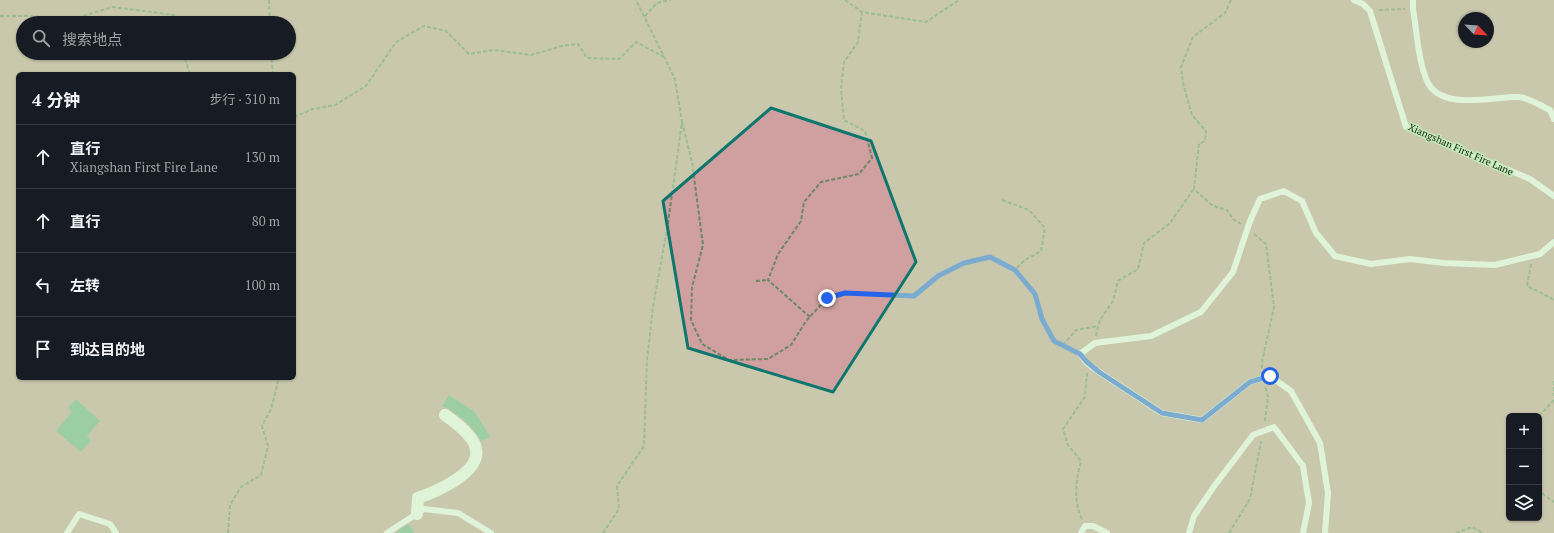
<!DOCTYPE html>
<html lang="zh">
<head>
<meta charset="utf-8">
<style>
  :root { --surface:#171b24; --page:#20242c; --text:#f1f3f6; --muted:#9ea1a6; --line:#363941 }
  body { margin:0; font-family:"PT Serif","Noto Sans SC",serif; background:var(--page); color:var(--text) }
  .controls { position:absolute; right:12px; bottom:12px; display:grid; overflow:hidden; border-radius:6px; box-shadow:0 1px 3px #0004 }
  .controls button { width:36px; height:36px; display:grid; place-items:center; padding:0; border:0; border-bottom:1px solid var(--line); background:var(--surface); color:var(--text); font:20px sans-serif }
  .compass { position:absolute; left:1458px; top:12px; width:36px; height:36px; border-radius:50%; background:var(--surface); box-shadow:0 1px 3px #0004; rotate:115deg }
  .stop { position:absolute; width:12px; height:12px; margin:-9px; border:3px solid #2563eb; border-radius:50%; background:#fff }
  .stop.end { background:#2563eb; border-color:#fff; box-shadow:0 1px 4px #0008 }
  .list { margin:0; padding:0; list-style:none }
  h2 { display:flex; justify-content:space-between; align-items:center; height:52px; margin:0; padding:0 16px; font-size:17px }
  h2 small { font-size:13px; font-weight:400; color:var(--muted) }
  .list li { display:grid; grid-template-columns:26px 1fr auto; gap:12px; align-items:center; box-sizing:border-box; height:64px; padding:0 16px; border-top:1px solid var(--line) }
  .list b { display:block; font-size:15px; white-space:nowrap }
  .list p { margin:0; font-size:13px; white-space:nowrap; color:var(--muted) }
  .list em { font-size:13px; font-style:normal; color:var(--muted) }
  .icon { flex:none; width:22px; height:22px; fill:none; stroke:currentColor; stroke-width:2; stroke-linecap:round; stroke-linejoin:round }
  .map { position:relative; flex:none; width:1554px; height:533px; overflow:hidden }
  .search { position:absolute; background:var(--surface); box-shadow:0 1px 3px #0004; left:16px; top:16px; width:280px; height:44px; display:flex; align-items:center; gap:10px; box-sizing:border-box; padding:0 14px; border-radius:22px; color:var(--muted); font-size:15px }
  .panel { position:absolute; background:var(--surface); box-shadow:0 1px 3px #0004; left:16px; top:72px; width:280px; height:308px; border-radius:6px }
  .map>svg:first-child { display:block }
  .green { fill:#d0a0a0; fill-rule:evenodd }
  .building { fill:#6caf89 }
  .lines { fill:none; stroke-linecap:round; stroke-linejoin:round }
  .path { stroke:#6d8866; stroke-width:2; stroke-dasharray:4 2; stroke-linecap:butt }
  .service { stroke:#fff; stroke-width:6 }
  .minor { stroke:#fff; stroke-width:12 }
  .route { stroke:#2563eb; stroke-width:5 }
  .marked { fill:none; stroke:#0f766e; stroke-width:3; stroke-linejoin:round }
  .labels { text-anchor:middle; stroke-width:3; stroke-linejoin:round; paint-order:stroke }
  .street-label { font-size:10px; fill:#1b2a17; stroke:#c3e9b8 }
</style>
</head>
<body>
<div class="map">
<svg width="1554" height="533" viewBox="0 0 1554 533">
  <rect width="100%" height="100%" fill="#c3e9b8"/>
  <path class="green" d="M0 0H1554V533H0ZM1464 18H1488V42H1464ZM23 23H289V53H23ZM18 74H294V378H18ZM1509 416H1539V518H1509Z"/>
  <g class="building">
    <polygon points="449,395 475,412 490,437 481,441 474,430 464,420 449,409 442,406"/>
    <polygon points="76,399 100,421 87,436 91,440 81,452 56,431 72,412 68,408"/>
    <polygon points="408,524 415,533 395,533"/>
  </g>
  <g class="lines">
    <g class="path">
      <polyline points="269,0 270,23"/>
      <polyline points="845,0 862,12 926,22 959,0"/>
      <polyline points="1231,0 1225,13 1193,37 1181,67 1183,83 1192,115 1206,131 1205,141 1199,144 1194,189 1213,206 1227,210 1233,219 1241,224"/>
      <polyline points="1379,10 1405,9"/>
      <polyline points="0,16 30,16 69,20 113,7 174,15 176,23"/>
      <polyline points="645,16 657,3 670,0"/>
      <polyline points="183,53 190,74"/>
      <polyline points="271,53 273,74"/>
      <polyline points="294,117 313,109 335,105 366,86 396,42 424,26 446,31 469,54 494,50 531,55 562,46 578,44 587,58 619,59 636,42 664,57"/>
      <polyline points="682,122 692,162 703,245 692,287 691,320 702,344 729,360 768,359 791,345 806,321 827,298 845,293 914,296 938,276 965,263 990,257 1015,270 1035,294 1042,319 1054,341 1072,350"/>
      <polyline points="1002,200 1029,210 1045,228 1041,251 1025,260 1015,270"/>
      <polyline points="1254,234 1266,244 1274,307 1262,362 1262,370"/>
      <polyline points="1531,264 1527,286 1551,298 1554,301"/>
      <polyline points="756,281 768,280"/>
      <polyline points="810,317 768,280 778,254 801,221 804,202 821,182 859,174 872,158 865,131 844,120 841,89 844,62 858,42 862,12"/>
      <polyline points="1096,336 1100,320 1113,301 1118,281 1138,269 1144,243 1170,223 1193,190"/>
      <polyline points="1063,345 1076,330 1098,326"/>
      <polyline points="1554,381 1554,396"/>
      <polyline points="1539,416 1554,400"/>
      <polyline points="1265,421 1268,396 1265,386"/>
      <polyline points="1539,488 1544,495 1554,502"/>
      <path d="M1082 519C1073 500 1076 481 1081 461L1068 445 1063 429 1085 397 1087 373"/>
      <polyline points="228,533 230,505 241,487 261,475 268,446 262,426 271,409 279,378"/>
      <polyline points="603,533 619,509 617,486 644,446 647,360 653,307 668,223 682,122 675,79 636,0"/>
      <polyline points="1229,533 1250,499 1261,441"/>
      <polyline points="1456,533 1472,527 1483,533"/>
    </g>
    <g class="service">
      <polyline points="1354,0 1363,4 1370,11 1406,127 1530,179 1554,196"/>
      <path d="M1413 0V9C1417 32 1418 60 1427 81 1441 112 1494 96 1519 97 1529 98 1541 106 1550 110L1554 119"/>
      <polyline points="67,533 79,514 110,524 116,533"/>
      <polyline points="387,533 424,509 458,513 491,533"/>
      <polyline points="1081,533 1085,526 1093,526 1107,533"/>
      <polyline points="1189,533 1194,516 1215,485 1253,435 1274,427 1303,466 1309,503 1303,533"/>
      <polyline points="1325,533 1328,493 1320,443 1291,391 1270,376 1250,382 1202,420 1162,413 1099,372 1087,363 1080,354 1095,343 1151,336 1201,312 1233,272 1250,221 1260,199 1284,191 1302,201 1316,233 1335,256 1371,264 1410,259 1444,263 1495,265 1540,254 1554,242"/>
    </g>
    <path class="minor" d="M417 514 418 498C435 492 481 473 476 449 474 436 455 422 445 415"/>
  </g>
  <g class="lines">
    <polyline class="route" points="827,298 845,293 914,296 938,276 964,263 990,257 1015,270 1035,294 1042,319 1054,341 1080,354 1087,362 1099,372 1162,413 1202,420 1250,382 1270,376"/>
  </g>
  <path d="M0 0H1554V533H0ZM771 108 871 141 916 262 833 392 688 348 663 201Z" fill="#c3e9b8" fill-opacity=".55" fill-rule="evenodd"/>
  <path class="marked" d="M771 108 871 141 916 262 833 392 688 348 663 201Z"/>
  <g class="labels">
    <g class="street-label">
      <text transform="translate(1461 149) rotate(24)" y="4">Xiangshan First Fire Lane</text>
    </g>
  </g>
</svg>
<div class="controls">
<button>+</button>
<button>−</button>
<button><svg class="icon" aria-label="layers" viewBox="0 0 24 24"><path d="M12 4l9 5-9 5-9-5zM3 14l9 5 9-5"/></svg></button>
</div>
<svg class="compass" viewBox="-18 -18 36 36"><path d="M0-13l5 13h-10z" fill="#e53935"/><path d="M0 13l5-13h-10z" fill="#9ea1a6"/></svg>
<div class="stop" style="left:1270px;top:376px"></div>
<div class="stop end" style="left:827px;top:298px"></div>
<div class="search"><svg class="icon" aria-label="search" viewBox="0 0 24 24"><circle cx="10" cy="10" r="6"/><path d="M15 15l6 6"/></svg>搜索地点</div>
<section class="panel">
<h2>4 分钟<small>步行 · 310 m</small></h2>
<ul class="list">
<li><svg class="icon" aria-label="ahead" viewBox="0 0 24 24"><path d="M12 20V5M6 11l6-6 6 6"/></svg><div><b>直行</b><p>Xiangshan First Fire Lane</p></div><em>130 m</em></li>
<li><svg class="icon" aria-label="ahead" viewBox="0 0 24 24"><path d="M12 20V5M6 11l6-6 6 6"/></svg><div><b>直行</b></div><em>80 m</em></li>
<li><svg class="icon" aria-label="left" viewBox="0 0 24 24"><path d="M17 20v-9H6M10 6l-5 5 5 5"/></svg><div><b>左转</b></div><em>100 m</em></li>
<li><svg class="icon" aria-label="arrive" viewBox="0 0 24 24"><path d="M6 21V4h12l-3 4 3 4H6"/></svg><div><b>到达目的地</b></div></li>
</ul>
</section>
</div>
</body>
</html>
